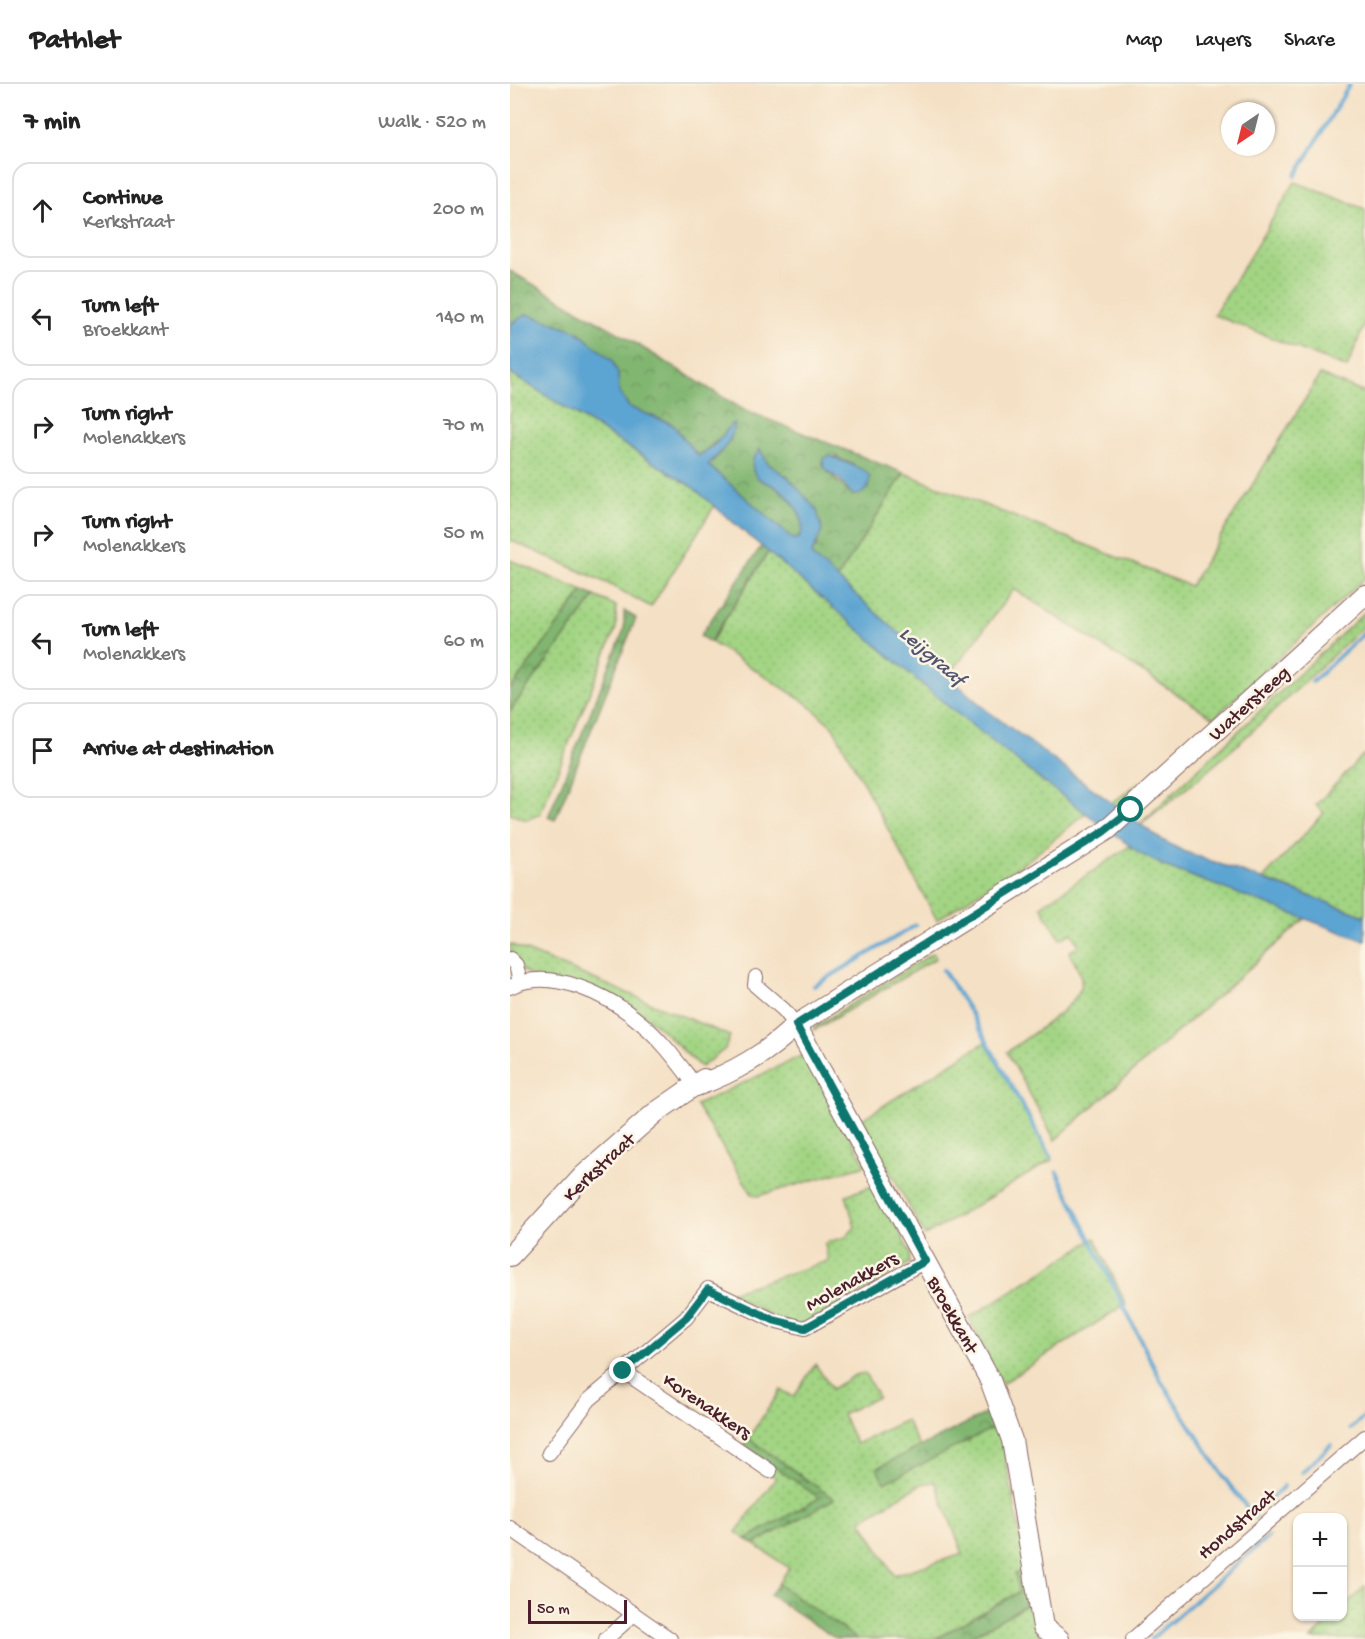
<!DOCTYPE html>
<html lang="en">
<head>
<meta charset="utf-8">
<style>
  :root { --surface:#fff; --page:#f2f2f2; --text:#222; --muted:#767676; --line:#e0e0e0 }
  body { margin:0; font-family:"Gochi Hand",sans-serif; background:var(--page); color:var(--text) }
  .controls { position:absolute; right:18px; bottom:18px; display:grid; overflow:hidden; border-radius:12px; box-shadow:0 2px 4px #0004 }
  .controls button { width:54px; height:54px; display:grid; place-items:center; padding:0; border:0; border-bottom:2px solid var(--line); background:var(--surface); color:var(--text); font:30px sans-serif }
  .compass { position:absolute; left:711px; top:18px; width:54px; height:54px; border-radius:50%; background:var(--surface); box-shadow:0 2px 4px #0004; rotate:215deg }
  .scale { position:absolute; left:18px; bottom:15px; width:99px; box-sizing:border-box; padding-left:6px; border:3px solid #4a1f2b; border-top:0; font-size:16px; line-height:21px; white-space:nowrap; color:#4a1f2b; -webkit-text-stroke:4px #fcf5e5; paint-order:stroke }
  .stop { position:absolute; width:18px; height:18px; margin:-14px; border:4px solid #0f766e; border-radius:50%; background:#fff }
  .stop.end { background:#0f766e; border-color:#fff; box-shadow:0 2px 6px #0008 }
  .list { margin:0; padding:0; list-style:none }
  h2 { display:flex; justify-content:space-between; align-items:center; height:78px; margin:0; padding:0 24px; font-size:26px }
  h2 small { font-size:20px; font-weight:400; color:var(--muted) }
  .list li { display:grid; grid-template-columns:39px 1fr auto; gap:18px; align-items:center; box-sizing:border-box; height:96px; margin:0 12px 12px; padding:0 12px; border:2px solid var(--line); border-radius:18px }
  .list b { display:block; font-size:22px; white-space:nowrap }
  .list p { margin:0; font-size:20px; white-space:nowrap; color:var(--muted) }
  .list em { font-size:20px; font-style:normal; color:var(--muted) }
  .icon { flex:none; width:33px; height:33px; fill:none; stroke:currentColor; stroke-width:2; stroke-linecap:round; stroke-linejoin:round }
  .map { position:relative; flex:none; width:855px; height:1555px; overflow:hidden }
  header { display:flex; align-items:center; gap:36px; box-sizing:border-box; height:84px; padding:0 30px; background:var(--surface); border-bottom:2px solid var(--line) }
  header strong { font-size:28px }
  nav { display:flex; gap:33px; margin-inline-start:auto; font-size:21px }
  main { display:flex }
  aside { flex:1; background:var(--surface) }
  .map>svg:first-child { display:block }
  .grass { fill:url(#grass-dots); stroke:#767a57; stroke-width:1.5; fill-rule:evenodd }
  .forest { fill:url(#forest-crowns); stroke:#666a4e; stroke-width:1.5; fill-rule:evenodd }
  .water { fill:#5ca4d2; stroke:#53627e; stroke-width:1.5 }
  .lines { fill:none; stroke-linecap:round; stroke-linejoin:round }
  .stream { stroke:#5ca4d2; stroke-width:4 }
  .street-casing { stroke:#866361; stroke-width:16 }
  .secondary-casing { stroke:#866361; stroke-width:22 }
  .street { stroke:#fff; stroke-width:14 }
  .secondary { stroke:#fff; stroke-width:20 }
  .route { stroke:#0f766e; stroke-width:8 }
  .labels { text-anchor:middle; stroke-width:5; stroke-linejoin:round; paint-order:stroke }
  .street-label { font-size:20px; fill:#4a1f2b; stroke:#fcf5e5 }
  .water-label { font-size:21px; font-style:italic; fill:#51546e; stroke:#fcf5e5 }
</style>
</head>
<body>
<header>
<strong>Pathlet</strong>
<nav><a>Map</a><a>Layers</a><a>Share</a></nav>
</header>
<main>
<aside>
<h2>7 min<small>Walk · 520 m</small></h2>
<ul class="list">
<li><svg class="icon" aria-label="ahead" viewBox="0 0 24 24"><path d="M12 20V5M6 11l6-6 6 6"/></svg><div><b>Continue</b><p>Kerkstraat</p></div><em>200 m</em></li>
<li><svg class="icon" aria-label="left" viewBox="0 0 24 24"><path d="M17 20v-9H6M10 6l-5 5 5 5"/></svg><div><b>Turn left</b><p>Broekkant</p></div><em>140 m</em></li>
<li><svg class="icon" aria-label="right" viewBox="0 0 24 24"><path d="M7 20v-9h11M14 6l5 5-5 5"/></svg><div><b>Turn right</b><p>Molenakkers</p></div><em>70 m</em></li>
<li><svg class="icon" aria-label="right" viewBox="0 0 24 24"><path d="M7 20v-9h11M14 6l5 5-5 5"/></svg><div><b>Turn right</b><p>Molenakkers</p></div><em>50 m</em></li>
<li><svg class="icon" aria-label="left" viewBox="0 0 24 24"><path d="M17 20v-9H6M10 6l-5 5 5 5"/></svg><div><b>Turn left</b><p>Molenakkers</p></div><em>60 m</em></li>
<li><svg class="icon" aria-label="arrive" viewBox="0 0 24 24"><path d="M6 21V4h12l-3 4 3 4H6"/></svg><div><b>Arrive at destination</b></div></li>
</ul>
</aside>
<div class="map">
<svg width="855" height="1555" viewBox="0 0 855 1555">
  <defs>
    <pattern id="grass-dots" width="8" height="8" patternUnits="userSpaceOnUse" patternTransform="scale(1.5)"><rect width="8" height="8" fill="#a2d483"/><path d="M2 2h.1M6 6h.1" fill="none" stroke="#8db671" stroke-width="1.8" stroke-linecap="round"/></pattern>
    <pattern id="forest-crowns" width="20" height="18" patternUnits="userSpaceOnUse" patternTransform="scale(1.5)"><rect width="20" height="18" fill="#81b671"/><path d="M2 6a3 3 0 1 1 6 0M12 15a3 3 0 1 1 6 0" fill="none" stroke="#6c935d"/></pattern>
  </defs>
  <rect width="100%" height="100%" fill="#fcf5e5"/>
  <filter id="ink" filterUnits="userSpaceOnUse"><feTurbulence type="fractalNoise" baseFrequency=".0167" numOctaves="2"/><feDisplacementMap in="SourceGraphic" scale="12" xChannelSelector="R" yChannelSelector="G"/><feConvolveMatrix kernelMatrix="1 2 1 2 8 2 1 2 1" color-interpolation-filters="sRGB"/></filter>
  <filter id="wash" filterUnits="userSpaceOnUse"><feTurbulence type="fractalNoise" baseFrequency=".008" numOctaves="4" result="noise"/><feDisplacementMap in="SourceGraphic" scale="24" xChannelSelector="R" yChannelSelector="G"/><feGaussianBlur stdDeviation="1.35" result="paint"/><feColorMatrix in="noise" values="0 0 0 0 0 0 0 0 0 0 0 0 0 0 0 0 0 1.4 0 .05"/><feComposite in="paint" operator="in"/></filter>
  <g filter="url(#wash)">
    <rect width="100%" height="100%" fill="#f4e0c4"/>
    <g class="grass">
      <polygon points="785,98 855,125 855,239 837,284 704,231"/>
      <polygon points="0,289 181,402 205,421 141,523 97,499 0,456"/>
      <polygon points="810,291 855,309 855,494 704,634 504,505 438,593 327,495 394,389 680,502"/>
      <polygon points="259,467 440,624 576,729 520,775 427,836 323,643 295,618 201,558"/>
      <polygon points="0,476 73,507 0,606"/>
      <polygon points="85,512 106,522 106,544 30,730 17,736 0,730 0,627"/>
      <path d="M855 528V541C782 609 711 682 630 740Z"/>
      <polygon points="853,671 855,672 855,832 753,795 814,729 806,721"/>
      <polygon points="630,698 634,703 612,726 602,719"/>
      <path d="M620 762 654 782 796 834 545 1056 497 968C515 954 564 925 571 903 574 892 564 878 559 868L569 862 562 849 550 855 531 822Z"/>
      <path d="M0 860 220 952 215 965 191 983C167 963 146 935 117 921 85 905 0 907 0 860Z"/>
      <polygon points="423,869 426,874 305,946 303,944"/>
      <polygon points="475,958 542,1076 415,1152 352,1035"/>
      <polygon points="295,970 356,1081 248,1112 242,1110 186,1021"/>
      <polygon points="366,1101 400,1169 399,1179 290,1247 218,1209 318,1177 315,1159 336,1153 345,1143 336,1111"/>
      <polygon points="585,1154 616,1220 492,1300 459,1234"/>
      <path d="M305 1280 322 1305 345 1291 355 1289 368 1313 332 1330 346 1360 396 1336 410 1364 367 1384 489 1341 517 1485 510 1508 425 1555H347L268 1500 279 1484 244 1460 324 1415 238 1354 271 1306 284 1313ZM425 1398 453 1470 384 1491 351 1436 411 1400Z"/>
      <polygon points="234,1361 310,1414 236,1455 226,1448 266,1394 230,1368"/>
      <polygon points="855,1502 855,1555 801,1555 824,1533 832,1532 833,1524"/>
      <polygon points="523,1517 530,1555 456,1555"/>
    </g>
    <g class="forest">
      <path d="M0 187 112 251 232 325 394 389 327 495 301 471 307 461 278 393 258 380 250 365 255 398C274 405 302 433 289 454L283 455 198 381C212 369 221 359 225 340H221L214 351 188 372 162 340 119 323 109 308 108 290 102 276 87 265 18 230 0 240ZM326 373 344 381 337 407C329 395 316 391 312 377Z"/>
      <polygon points="252,461 259,467 200,558 190,552"/>
      <polygon points="73,507 85,512 0,627 0,606"/>
      <polygon points="114,527 126,534 45,736 38,733 114,546"/>
      <polygon points="483,1326 489,1341 375,1399 367,1384"/>
      <polygon points="238,1354 324,1415 244,1460 236,1455 309,1414 234,1361"/>
      <polygon points="517,1485 523,1517 456,1555 425,1555 509,1508 505,1490"/>
      <polygon points="268,1500 347,1555 326,1555 260,1511"/>
    </g>
    <g class="water">
      <path d="M17 230 65 246 102 276 108 290 109 308 119 323 162 340 188 372C202 365 213 353 221 340H225C221 360 211 368 198 381L283 455 289 454C300 436 280 411 264 402 259 399 251 398 247 393 242 388 242 381 243 375L250 365 258 380 278 393 307 426 312 447 301 471 475 625 652 756 673 767 855 832V857L654 782 631 770 527 693 440 624 181 402 0 289V240Z"/>
      <path d="M320 372 354 386 360 393 358 404C341 421 339 403 329 395 320 389 312 387 313 374Z"/>
    </g>
    <g class="lines">
      <g class="stream">
        <polyline points="786,92 840,0"/>
        <polyline points="802,598 853,550"/>
        <polyline points="433,886 462,931 541,1073"/>
        <polyline points="304,902 406,841"/>
        <polyline points="547,1088 651,1297 718,1399 745,1434"/>
        <polyline points="840,1345 855,1332"/>
        <polyline points="792,1388 821,1361"/>
        <polyline points="758,1417 774,1402"/>
        <polyline points="641,1555 758,1453"/>
      </g>
    </g>
  </g>
  <g filter="url(#ink)">
    <g class="lines">
      <g class="street-casing">
        <g id="street">
          <polyline points="0,875 6,881 10,898"/>
          <polyline points="246,893 245,901 274,926 286,941"/>
          <path d="M0 903C41 882 100 912 131 939 153 957 169 980 186 1002"/>
          <polyline points="113,1287 260,1387"/>
          <polyline points="39,1369 79,1316 176,1234 198,1205 263,1236 295,1244 415,1177"/>
          <polyline points="0,1444 160,1555"/>
          <polyline points="96,1555 124,1530"/>
          <polyline points="623,1555 855,1353"/>
        </g>
      </g>
      <g class="secondary-casing">
        <g id="secondary">
          <polyline points="286,941 480,1296 502,1356 533,1543 549,1555"/>
          <path d="M186 1002C222 990 259 968 286 941L597 746 855 511"/>
          <polyline points="0,1172 74,1091 145,1029 194,995"/>
        </g>
      </g>
      <use href="#street" class="street"/>
      <use href="#secondary" class="secondary"/>
    </g>
  </g>
  <g class="lines" filter="url(#ink)">
    <polyline class="route" points="113,1287 176,1234 198,1205 263,1236 295,1244 415,1177 286,941 593,748 621,726"/>
  </g>
  <g class="labels">
    <g class="street-label">
      <text transform="translate(738 618) rotate(-42)" y="7">Watersteeg</text>
      <text transform="translate(88 1082) rotate(-43)" y="7">Kerkstraat</text>
      <text transform="translate(341 1196) rotate(-29)" y="7">Molenakkers</text>
      <text transform="translate(444 1230) rotate(61)" y="7">Broekkant</text>
      <text transform="translate(198 1321) rotate(34)" y="7">Korenakkers</text>
      <text transform="translate(726 1439) rotate(-41)" y="7">Hondstraat</text>
    </g>
    <g class="water-label">
      <text transform="translate(423 571) rotate(41)" y="7">Leijgraaf</text>
    </g>
  </g>
</svg>
<div class="controls">
<button>+</button>
<button>−</button>
</div>
<svg class="compass" viewBox="-18 -18 36 36"><path d="M0-13l5 13h-10z" fill="#e53935"/><path d="M0 13l5-13h-10z" fill="#767676"/></svg>
<div class="scale">50 m</div>
<div class="stop" style="left:621px;top:726px"></div>
<div class="stop end" style="left:113px;top:1287px"></div>
</div>
</main>
</body>
</html>
